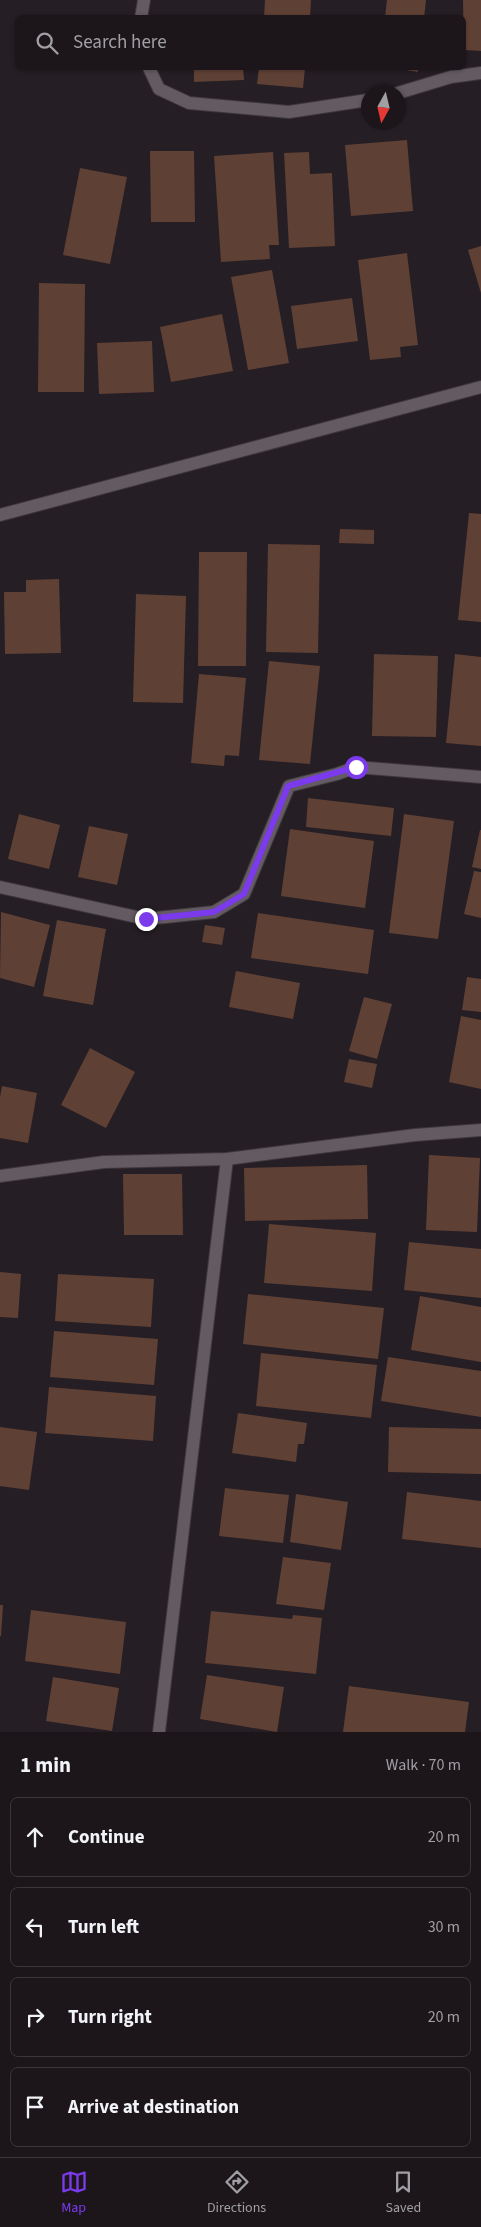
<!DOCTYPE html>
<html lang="en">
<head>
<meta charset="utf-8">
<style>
  :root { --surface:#1c161b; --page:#292328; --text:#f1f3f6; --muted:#a09fa3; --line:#3a353a; --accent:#7c3aed }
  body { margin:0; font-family:"Source Sans 3",sans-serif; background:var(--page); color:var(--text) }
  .compass { position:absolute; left:361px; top:85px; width:45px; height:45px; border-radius:50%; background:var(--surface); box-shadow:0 1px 4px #0004; rotate:188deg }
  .stop { position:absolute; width:15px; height:15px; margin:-11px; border:4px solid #7c3aed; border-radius:50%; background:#fff }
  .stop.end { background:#7c3aed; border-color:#fff; box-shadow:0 1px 5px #0008 }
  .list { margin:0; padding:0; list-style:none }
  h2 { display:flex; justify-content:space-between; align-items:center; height:65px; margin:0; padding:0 20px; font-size:21px }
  h2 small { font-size:16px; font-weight:400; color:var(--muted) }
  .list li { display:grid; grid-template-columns:32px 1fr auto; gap:15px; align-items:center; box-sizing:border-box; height:80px; margin:0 10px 10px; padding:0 10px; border:1px solid var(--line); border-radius:8px }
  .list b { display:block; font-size:19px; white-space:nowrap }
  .list em { font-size:16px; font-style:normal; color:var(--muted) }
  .icon { flex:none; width:28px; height:28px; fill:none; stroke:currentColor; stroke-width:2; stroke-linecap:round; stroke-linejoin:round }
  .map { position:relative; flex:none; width:481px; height:1732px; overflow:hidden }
  .search { position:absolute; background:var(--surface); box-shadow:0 1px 4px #0004; left:15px; right:15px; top:15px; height:55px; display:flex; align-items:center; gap:12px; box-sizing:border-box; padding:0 18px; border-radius:8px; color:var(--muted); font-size:19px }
  .sheet { height:425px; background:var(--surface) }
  nav { display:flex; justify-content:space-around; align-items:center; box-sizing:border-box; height:70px; border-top:1px solid var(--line); background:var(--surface); font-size:14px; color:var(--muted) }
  nav a { display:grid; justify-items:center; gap:2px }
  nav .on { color:var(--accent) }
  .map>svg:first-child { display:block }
  .building { fill:#5f4035 }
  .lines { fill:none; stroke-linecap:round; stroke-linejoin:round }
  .minor-casing { stroke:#3d383d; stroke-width:14 }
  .minor { stroke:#635a62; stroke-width:12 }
  .route { stroke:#7c3aed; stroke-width:6 }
</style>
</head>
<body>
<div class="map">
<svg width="481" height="1732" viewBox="0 0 481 1732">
  <rect width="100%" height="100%" fill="#251e24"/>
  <g class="building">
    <polygon points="265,0 311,0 310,18 264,18"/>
    <polygon points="387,0 426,0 424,18 385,18"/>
    <polygon points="463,0 481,0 481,51 464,50"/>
    <polygon points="194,68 243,68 244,80 194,82"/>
    <polygon points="259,68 305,68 303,88 257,84"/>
    <polygon points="394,68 418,68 418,72"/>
    <polygon points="407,140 413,211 351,216 345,145"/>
    <polygon points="150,151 194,151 195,222 151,222"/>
    <polygon points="273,152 279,245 269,245 270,259 221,262 214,156"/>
    <polygon points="309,152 310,174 332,173 335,246 289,248 284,153"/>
    <polygon points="80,168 127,177 110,264 63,255"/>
    <polygon points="481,246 481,293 468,250"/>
    <polygon points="407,253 418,345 400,347 401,357 370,360 358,260"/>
    <polygon points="272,270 289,363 248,370 231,277"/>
    <polygon points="39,283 85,284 84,392 38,392"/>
    <polygon points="352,298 358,341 297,349 291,306"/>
    <polygon points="222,314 233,371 171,382 160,327"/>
    <polygon points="152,341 154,392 99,394 97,343"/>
    <polygon points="469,513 481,514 481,622 458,620"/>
    <polygon points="340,529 374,530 374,544 339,543"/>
    <polygon points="268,544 320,545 318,653 266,652"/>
    <polygon points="199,552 247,552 246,666 198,666"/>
    <polygon points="59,579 61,653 5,654 4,592 26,592 26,580"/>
    <polygon points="136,594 186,596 183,703 133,702"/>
    <polygon points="374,654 438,656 436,737 372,736"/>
    <polygon points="455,654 481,657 481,746 446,743"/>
    <polygon points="269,661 320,666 310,764 259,760"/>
    <polygon points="199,674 246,678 239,756 225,755 224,766 191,763"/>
    <polygon points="308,798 394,808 391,836 306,827"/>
    <polygon points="19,814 60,825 49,869 8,859"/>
    <polygon points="404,814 454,821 438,939 389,933"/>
    <polygon points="89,826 128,834 117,885 78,877"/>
    <polygon points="290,829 374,841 365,908 281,896"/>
    <polygon points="480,830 481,830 481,869 472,867"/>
    <polygon points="474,871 481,872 481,918 464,914"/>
    <polygon points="1,912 50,925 34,987 0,978"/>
    <polygon points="258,913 374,930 368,974 251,958"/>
    <polygon points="57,920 106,929 93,1005 43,996"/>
    <polygon points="205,925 225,928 222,945 202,942"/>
    <polygon points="236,971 300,983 293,1019 229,1007"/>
    <polygon points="467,977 481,979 481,1012 462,1010"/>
    <polygon points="364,997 392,1004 377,1059 349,1051"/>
    <polygon points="461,1016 481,1020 481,1089 449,1082"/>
    <polygon points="90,1048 135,1072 106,1128 61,1105"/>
    <polygon points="349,1059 377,1064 372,1088 344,1082"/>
    <polygon points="2,1086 37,1093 28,1143 0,1138 0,1097"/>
    <polygon points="429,1155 480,1158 477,1232 426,1230"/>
    <polygon points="367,1165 368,1219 245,1221 244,1168"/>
    <polygon points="123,1174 182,1174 183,1235 124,1235"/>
    <polygon points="269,1224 376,1233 372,1291 264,1283"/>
    <polygon points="409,1242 481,1249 481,1298 404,1290"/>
    <polygon points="0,1272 21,1274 18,1318 0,1317"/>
    <polygon points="58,1274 154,1279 151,1327 55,1321"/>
    <polygon points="248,1294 384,1308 378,1359 243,1344"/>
    <polygon points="420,1296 481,1307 481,1362 411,1350"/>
    <polygon points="54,1331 158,1339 154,1385 50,1377"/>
    <polygon points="261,1353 377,1365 371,1418 256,1406"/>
    <polygon points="388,1357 481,1371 481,1417 381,1401"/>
    <polygon points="49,1387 156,1396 153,1441 45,1433"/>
    <polygon points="238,1413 307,1423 304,1444 298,1444 296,1462 232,1453"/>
    <polygon points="0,1427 37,1432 29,1490 0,1486"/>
    <polygon points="389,1427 481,1429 481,1474 388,1472"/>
    <polygon points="225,1488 289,1495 283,1543 219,1536"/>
    <polygon points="407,1492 481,1501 481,1548 402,1539"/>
    <polygon points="296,1494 348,1502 341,1550 290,1542"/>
    <polygon points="283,1557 331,1563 324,1610 276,1604"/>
    <polygon points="0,1605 3,1605 1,1636 0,1636"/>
    <polygon points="31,1610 126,1622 120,1674 25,1661"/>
    <polygon points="211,1611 292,1619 293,1615 322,1618 316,1674 205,1663"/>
    <polygon points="207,1675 284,1687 277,1732 200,1719"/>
    <polygon points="53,1677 119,1688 112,1731 46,1721"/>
    <polygon points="349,1686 469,1702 465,1732 343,1732"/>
  </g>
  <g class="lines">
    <g class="minor-casing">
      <g id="minor">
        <polyline points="141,18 144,0"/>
        <polyline points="149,68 159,89 189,103 289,112 368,100"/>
        <polyline points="398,93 451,77 481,73"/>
        <polyline points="0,515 481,387"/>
        <polyline points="0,887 146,919 214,912 244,894 289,786 337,774 356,767 481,777"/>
        <polyline points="0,1176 104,1162 227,1159 415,1135 481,1130"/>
        <polyline points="159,1732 227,1159"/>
      </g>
    </g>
    <use href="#minor" class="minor"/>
  </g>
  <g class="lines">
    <polyline class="route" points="146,919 214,912 244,894 288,786 356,767"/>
  </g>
</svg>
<svg class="compass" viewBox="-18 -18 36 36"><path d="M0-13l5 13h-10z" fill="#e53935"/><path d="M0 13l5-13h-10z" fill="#a09fa3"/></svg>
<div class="stop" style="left:356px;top:767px"></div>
<div class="stop end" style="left:146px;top:919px"></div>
<div class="search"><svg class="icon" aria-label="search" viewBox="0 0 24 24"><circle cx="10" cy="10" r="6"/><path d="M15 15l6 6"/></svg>Search here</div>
</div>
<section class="sheet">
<h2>1 min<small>Walk · 70 m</small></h2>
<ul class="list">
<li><svg class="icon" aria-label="ahead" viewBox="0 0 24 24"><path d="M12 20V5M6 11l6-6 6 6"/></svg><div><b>Continue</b></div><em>20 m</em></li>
<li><svg class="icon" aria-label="left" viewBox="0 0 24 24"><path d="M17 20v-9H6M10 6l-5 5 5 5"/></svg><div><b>Turn left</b></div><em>30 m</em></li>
<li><svg class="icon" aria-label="right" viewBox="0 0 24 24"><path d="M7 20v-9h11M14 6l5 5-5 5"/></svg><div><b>Turn right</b></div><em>20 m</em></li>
<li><svg class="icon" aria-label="arrive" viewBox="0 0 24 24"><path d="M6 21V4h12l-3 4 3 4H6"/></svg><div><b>Arrive at destination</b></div></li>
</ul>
</section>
<nav>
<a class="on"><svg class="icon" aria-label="map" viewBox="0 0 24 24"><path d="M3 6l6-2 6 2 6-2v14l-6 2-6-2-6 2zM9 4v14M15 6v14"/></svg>Map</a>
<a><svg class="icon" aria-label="directions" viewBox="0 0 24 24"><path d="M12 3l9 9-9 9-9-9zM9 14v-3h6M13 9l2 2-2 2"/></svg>Directions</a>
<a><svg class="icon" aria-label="saved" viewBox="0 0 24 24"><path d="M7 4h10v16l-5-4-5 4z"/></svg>Saved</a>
</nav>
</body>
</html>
